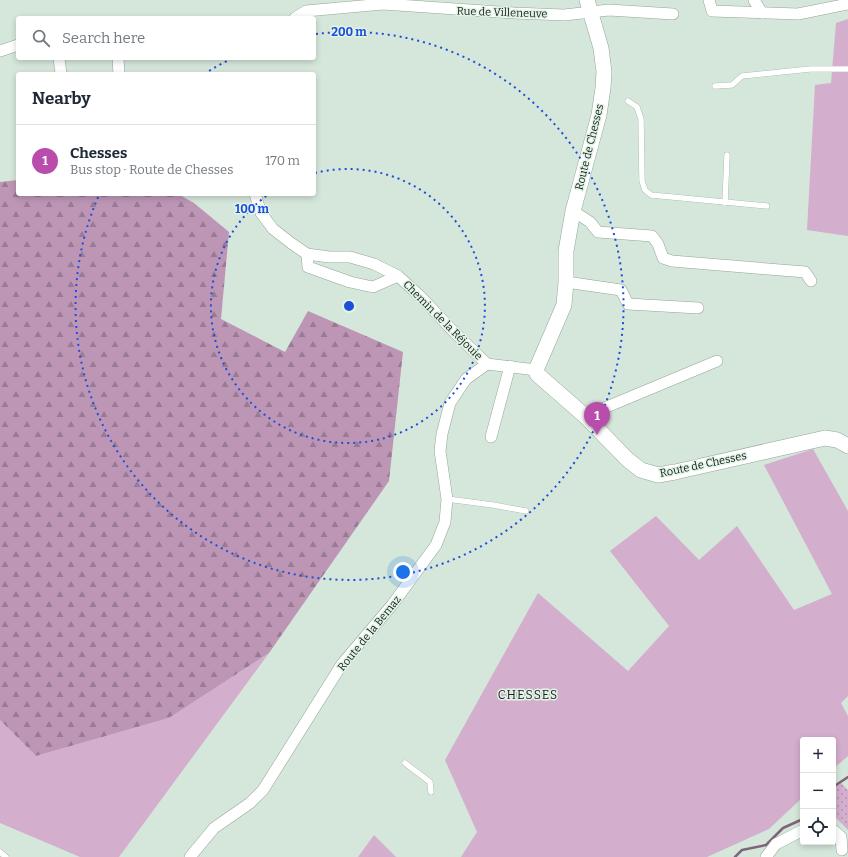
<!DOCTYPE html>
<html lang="en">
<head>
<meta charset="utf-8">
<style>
  :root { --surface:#fff; --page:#f2f2f3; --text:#1f2937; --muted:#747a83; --line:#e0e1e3; --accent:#b94dac }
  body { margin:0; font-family:Bitter,serif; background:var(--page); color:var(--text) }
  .controls { position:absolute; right:12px; bottom:12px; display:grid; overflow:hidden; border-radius:4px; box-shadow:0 2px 6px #0003 }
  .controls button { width:36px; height:36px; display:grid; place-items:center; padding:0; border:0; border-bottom:1px solid var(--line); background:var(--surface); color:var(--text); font:20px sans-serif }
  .you { position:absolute; left:403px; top:572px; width:14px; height:14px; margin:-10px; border:3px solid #fff; border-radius:50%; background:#1a73e8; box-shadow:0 0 0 6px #1a73e833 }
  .badge { display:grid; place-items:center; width:26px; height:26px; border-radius:50%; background:var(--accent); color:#fff; font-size:13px; font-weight:700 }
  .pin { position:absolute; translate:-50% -33px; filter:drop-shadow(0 1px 2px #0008) }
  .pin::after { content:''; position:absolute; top:21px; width:14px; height:12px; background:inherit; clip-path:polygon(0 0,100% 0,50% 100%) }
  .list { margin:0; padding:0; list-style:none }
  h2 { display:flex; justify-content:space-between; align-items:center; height:52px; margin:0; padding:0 16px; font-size:17px }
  h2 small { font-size:13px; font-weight:400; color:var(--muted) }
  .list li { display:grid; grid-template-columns:26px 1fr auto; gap:12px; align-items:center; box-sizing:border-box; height:72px; padding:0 16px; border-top:1px solid var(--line) }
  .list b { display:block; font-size:15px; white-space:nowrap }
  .list p { margin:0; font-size:13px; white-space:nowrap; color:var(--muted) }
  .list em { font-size:13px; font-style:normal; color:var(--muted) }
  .icon { flex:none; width:22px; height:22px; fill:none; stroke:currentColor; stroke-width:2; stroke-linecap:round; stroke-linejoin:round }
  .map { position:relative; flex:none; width:848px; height:857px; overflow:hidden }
  .search { position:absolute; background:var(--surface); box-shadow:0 2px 6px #0003; left:16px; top:16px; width:300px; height:44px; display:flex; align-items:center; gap:10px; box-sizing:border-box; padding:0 14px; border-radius:4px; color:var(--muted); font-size:15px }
  .panel { position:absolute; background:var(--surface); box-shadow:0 2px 6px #0003; left:16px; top:72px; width:300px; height:124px; border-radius:4px }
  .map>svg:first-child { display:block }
  .grass { fill:#d4aecd }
  .forest { fill:url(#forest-firs) }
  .garden { fill:url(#garden-dots) }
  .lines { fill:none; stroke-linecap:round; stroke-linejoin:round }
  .stream { stroke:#7f657b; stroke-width:2.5 }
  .lane-casing { stroke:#94a599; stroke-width:6 }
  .street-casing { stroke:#94a599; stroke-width:12 }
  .secondary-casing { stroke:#94a599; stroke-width:16 }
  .lane { stroke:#fff; stroke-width:5.5 }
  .street { stroke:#fff; stroke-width:11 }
  .secondary { stroke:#fff; stroke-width:15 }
  .ring { fill:none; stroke:#1d4ed8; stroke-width:2; stroke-dasharray:2 4 }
  .labels { text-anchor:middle; stroke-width:3; stroke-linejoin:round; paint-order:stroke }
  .street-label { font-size:11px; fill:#181e1a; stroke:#e2f4e7 }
  .neighbourhood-label { font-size:12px; letter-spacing:1px; fill:#181e1a; stroke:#e2f4e7 }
  .centre { fill:#1d4ed8; stroke:#e2f4e7; stroke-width:2 }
  .ring-label { font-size:12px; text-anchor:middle; font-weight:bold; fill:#1d4ed8; stroke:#e2f4e7; stroke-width:3; stroke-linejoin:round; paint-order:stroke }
</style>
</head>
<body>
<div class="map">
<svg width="848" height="857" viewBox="0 0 848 857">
  <defs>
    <pattern id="forest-firs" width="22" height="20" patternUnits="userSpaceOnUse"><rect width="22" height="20" fill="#bd96b6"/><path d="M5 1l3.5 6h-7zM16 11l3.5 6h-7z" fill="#997a93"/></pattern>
    <pattern id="garden-dots" width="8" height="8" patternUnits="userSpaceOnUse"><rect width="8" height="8" fill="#d4aecd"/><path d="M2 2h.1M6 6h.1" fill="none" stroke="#b595af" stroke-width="1.8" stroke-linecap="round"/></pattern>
  </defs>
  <rect width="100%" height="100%" fill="#d5e6da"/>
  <g class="grass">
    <polygon points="848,19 848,236 807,230 815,85 831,83 836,23"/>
    <polygon points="813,449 848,511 848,696 841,703 848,716 848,756 833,769 833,740 803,740 803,797 769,829 707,857 461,857 477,832 445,760 538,593 628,671 669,626 610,551 656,516 699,560 737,526 794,610 832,594 764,465"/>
    <polygon points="269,653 119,857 80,857 0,823 0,720 36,756 169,718"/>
    <polygon points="374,835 396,857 358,857"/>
  </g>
  <polygon class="forest" points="18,180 18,194 178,194 194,203 229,232 221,319 285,352 308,311 403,352 389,481 269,653 169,718 36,756 0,720 0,182"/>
  <polygon class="garden" points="840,782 848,790 848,830 833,815 833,787"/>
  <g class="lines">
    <g class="stream">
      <polyline points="833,787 848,777"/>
      <polyline points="735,857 742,850 766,845 783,828 803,819"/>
    </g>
    <g class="lane-casing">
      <g id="lane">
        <polyline points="715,86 732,85 742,76 810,69 848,69"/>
        <polyline points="628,101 637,107 641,119 642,181 645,190 651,195 767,206"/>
        <polyline points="725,203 727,155"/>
        <polyline points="447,499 493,505 526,511"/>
        <polyline points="405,763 430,782 431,792"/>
        <polyline points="0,852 6,857"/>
      </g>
    </g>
    <g class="street-casing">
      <g id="street">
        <polyline points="709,0 712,11 798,14 848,4"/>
        <polyline points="754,0 762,13"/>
        <polyline points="295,18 306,11 383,4 514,13 564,15 609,10 673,14"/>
        <polyline points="0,51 18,45"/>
        <polyline points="59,58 61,74"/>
        <polyline points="118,58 119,74"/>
        <polyline points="255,194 261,213 273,229 291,243 307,254 329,257 350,257 374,264 398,276 420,296 452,330 487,364"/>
        <polyline points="573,211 590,222 598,232 652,236 658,244 663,258 672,261 805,272 811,281"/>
        <polyline points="307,254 308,267 350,282 373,287 398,276"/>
        <polyline points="566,282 621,290 628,304 698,308"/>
        <polyline points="585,416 717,361"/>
        <polyline points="491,437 510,366"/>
        <polyline points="833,830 841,837 842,850"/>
        <polyline points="190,857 214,828 250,803 263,790 342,664 392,605 436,545 445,522 447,499 440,451 442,434 450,403 466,379 487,364 536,370"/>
        <polyline points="766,857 776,844 803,830"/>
      </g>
    </g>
    <g class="secondary-casing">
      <polyline id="secondary" points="587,0 601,48 604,72 603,88 599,115 573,211 566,251 566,282 564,305 536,370 537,374 585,416 628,460 641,470 658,475 675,472 825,438 837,440 848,446"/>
    </g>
    <use href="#lane" class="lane"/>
    <use href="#street" class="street"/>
    <use href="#secondary" class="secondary"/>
  </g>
  <g class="ring">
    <path d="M315 173A137 137 0 1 1 269 194"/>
    <path d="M204 74A274 274 0 0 1 231 59M316 34A274 274 0 1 1 99 195"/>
  </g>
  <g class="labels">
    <g class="street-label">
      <text transform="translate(502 12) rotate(2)" y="4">Rue de Villeneuve</text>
      <text transform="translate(589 147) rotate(-76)" y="4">Route de Chesses</text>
      <text transform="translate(443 320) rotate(45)" y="4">Chemin de la Réjouie</text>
      <text transform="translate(703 464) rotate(-12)" y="4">Route de Chesses</text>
      <text transform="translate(369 633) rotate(-51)" y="4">Route de la Bemaz</text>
    </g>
    <g class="neighbourhood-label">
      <text x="528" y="699">CHESSES</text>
    </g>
  </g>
  <circle cx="349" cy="306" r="6" class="centre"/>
  <g class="ring-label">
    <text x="349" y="36">200 m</text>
    <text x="252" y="213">100 m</text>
  </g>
</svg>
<div class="controls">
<button>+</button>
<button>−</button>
<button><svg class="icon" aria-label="locate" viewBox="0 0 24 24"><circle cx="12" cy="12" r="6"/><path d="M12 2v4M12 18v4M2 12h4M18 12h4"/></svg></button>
</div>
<div class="you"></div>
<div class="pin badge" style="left:597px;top:435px">1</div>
<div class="search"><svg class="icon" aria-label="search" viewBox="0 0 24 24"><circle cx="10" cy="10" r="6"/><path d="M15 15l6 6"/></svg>Search here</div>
<section class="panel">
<h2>Nearby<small></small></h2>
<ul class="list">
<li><span class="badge">1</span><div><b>Chesses</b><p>Bus stop · Route de Chesses</p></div><em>170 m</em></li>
</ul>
</section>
</div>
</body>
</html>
